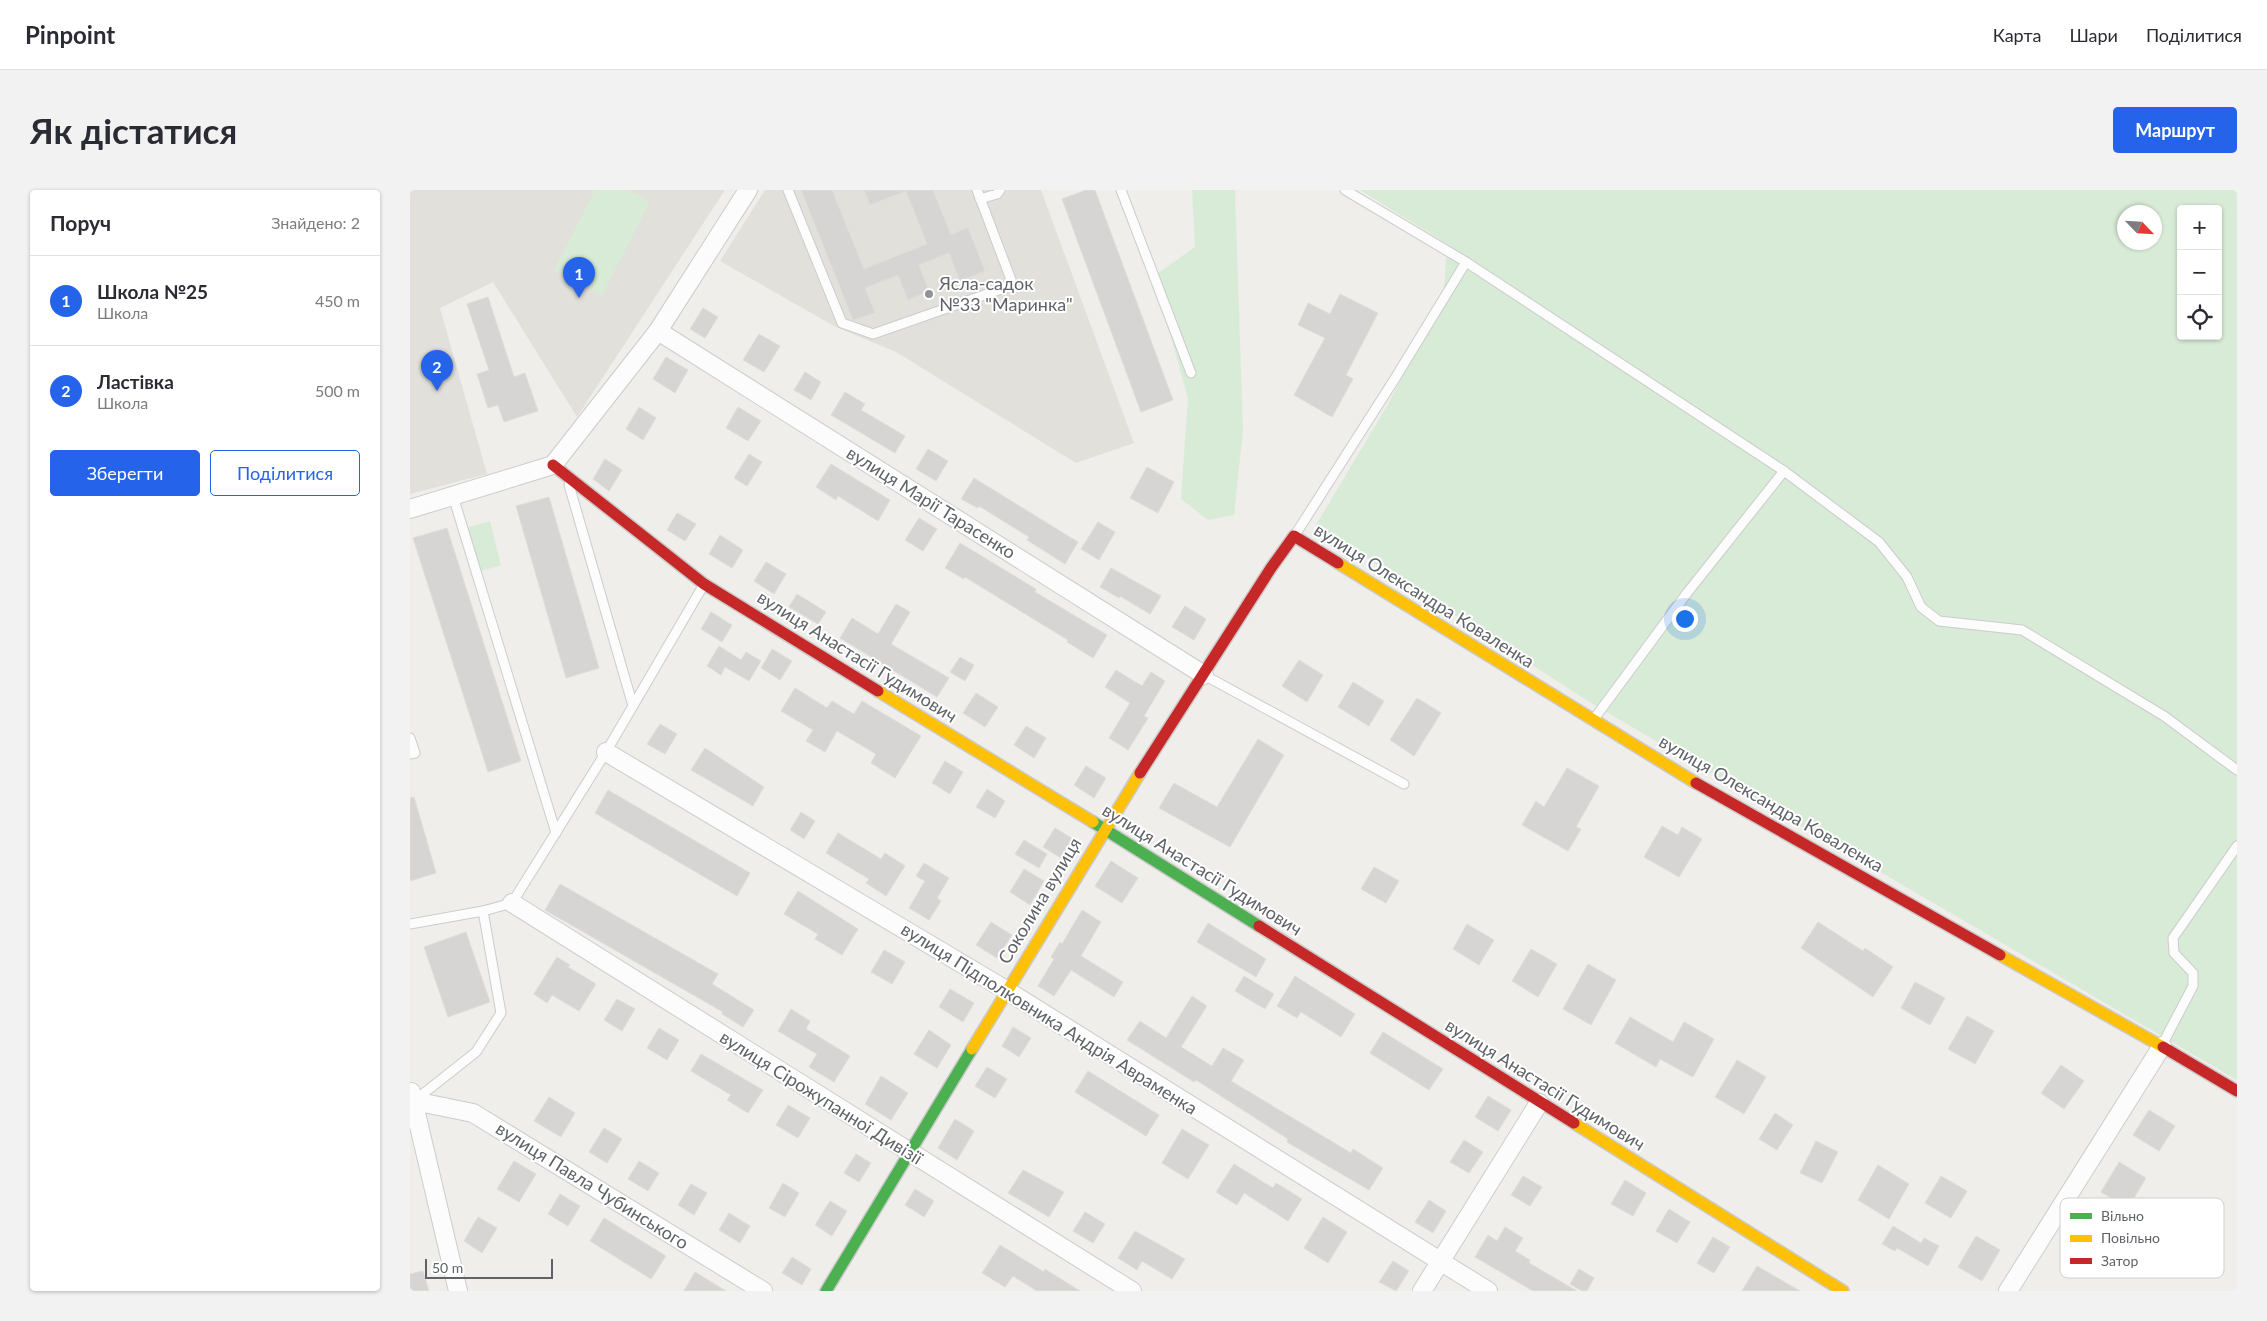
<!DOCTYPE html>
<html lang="uk">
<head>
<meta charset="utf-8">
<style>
  :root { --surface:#fff; --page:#f2f2f3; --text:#2b2b33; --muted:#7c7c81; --line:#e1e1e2; --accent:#2563eb }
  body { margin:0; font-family:Lato,sans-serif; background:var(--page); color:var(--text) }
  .controls { position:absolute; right:15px; top:15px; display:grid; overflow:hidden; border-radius:5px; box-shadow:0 1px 4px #0004 }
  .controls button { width:45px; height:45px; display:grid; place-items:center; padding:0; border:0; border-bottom:1px solid var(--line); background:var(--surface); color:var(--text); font:25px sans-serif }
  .compass { position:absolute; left:1707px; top:15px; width:45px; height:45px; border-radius:50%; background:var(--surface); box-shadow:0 1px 4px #0004; rotate:115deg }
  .scale { position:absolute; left:15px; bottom:12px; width:128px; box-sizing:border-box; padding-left:5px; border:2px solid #5f6368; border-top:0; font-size:14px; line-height:18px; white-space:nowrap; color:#5f6368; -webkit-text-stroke:4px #fff; paint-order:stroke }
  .you { position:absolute; left:1274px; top:428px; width:18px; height:18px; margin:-12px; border:4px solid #fff; border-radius:50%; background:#1a73e8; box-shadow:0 0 0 8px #1a73e833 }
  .badge { display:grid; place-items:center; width:32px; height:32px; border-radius:50%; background:var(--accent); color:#fff; font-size:16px; font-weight:700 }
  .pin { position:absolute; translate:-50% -41px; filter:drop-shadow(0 1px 2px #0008) }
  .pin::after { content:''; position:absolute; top:26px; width:18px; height:15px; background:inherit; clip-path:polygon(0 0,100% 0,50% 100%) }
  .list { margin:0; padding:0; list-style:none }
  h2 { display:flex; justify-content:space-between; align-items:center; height:65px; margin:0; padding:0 20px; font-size:21px }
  h2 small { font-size:16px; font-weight:400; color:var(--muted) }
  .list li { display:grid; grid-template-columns:32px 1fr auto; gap:15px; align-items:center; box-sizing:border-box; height:90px; padding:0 20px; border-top:1px solid var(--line) }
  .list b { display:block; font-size:19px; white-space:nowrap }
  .list p { margin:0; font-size:16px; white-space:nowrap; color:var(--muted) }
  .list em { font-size:16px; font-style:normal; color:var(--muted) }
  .actions { display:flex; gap:10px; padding:15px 20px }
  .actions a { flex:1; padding:11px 0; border:1px solid var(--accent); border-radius:5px; text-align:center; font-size:18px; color:var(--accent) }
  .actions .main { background:var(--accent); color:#fff }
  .icon { flex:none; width:28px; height:28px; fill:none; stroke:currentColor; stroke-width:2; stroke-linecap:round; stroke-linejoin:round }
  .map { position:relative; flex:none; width:1827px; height:1101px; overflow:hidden; border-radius:5px }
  header { display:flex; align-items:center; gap:30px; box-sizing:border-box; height:70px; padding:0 25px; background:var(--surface); border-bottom:1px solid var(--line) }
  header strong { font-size:24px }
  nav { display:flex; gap:28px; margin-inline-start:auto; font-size:18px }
  .intro { display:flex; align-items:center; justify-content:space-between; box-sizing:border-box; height:120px; padding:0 30px }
  h1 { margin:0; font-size:35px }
  .button { padding:12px 22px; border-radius:5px; background:var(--accent); color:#fff; font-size:18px; font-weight:700 }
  main { display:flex; gap:30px; padding:0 30px }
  aside { flex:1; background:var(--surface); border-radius:5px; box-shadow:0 1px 4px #0004 }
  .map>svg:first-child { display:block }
  .education { fill:#e2e0da }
  .green { fill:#d8ebd6; fill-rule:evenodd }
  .building { fill:#d6d5d3; stroke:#deddd9 }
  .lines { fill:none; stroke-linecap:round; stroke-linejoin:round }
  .lane-casing { stroke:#cbcccc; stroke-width:11 }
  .street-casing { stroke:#cbcccc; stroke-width:20 }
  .fast-casing { stroke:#cacacb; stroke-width:14 }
  .slow-casing { stroke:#cacacb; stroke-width:14 }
  .jam-casing { stroke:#cacacb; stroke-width:14 }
  .lane { stroke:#fdfcfc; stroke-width:9 }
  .street { stroke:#fdfcfc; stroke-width:18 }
  .fast { stroke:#4caf50; stroke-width:11 }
  .slow { stroke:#ffc107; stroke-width:11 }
  .jam { stroke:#c62828; stroke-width:11 }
  .poi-dot { fill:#919496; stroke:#fff; stroke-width:2 }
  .labels { text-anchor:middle; stroke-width:4; stroke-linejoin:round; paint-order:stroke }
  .poi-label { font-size:18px; fill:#5f6368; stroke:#fff; text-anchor:start }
  .street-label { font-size:18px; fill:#5f6368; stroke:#fff }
  .key { fill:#fff; stroke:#cfd0d2; stroke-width:1 }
  .key-label { font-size:14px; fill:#5f6368 }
</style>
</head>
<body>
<header>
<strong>Pinpoint</strong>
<nav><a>Карта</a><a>Шари</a><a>Поділитися</a></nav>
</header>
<div class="intro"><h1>Як дістатися</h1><a class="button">Маршрут</a></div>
<main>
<aside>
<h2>Поруч<small>Знайдено: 2</small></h2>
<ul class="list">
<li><span class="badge">1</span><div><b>Школа №25</b><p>Школа</p></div><em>450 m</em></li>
<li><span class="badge">2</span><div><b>Ластівка</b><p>Школа</p></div><em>500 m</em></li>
</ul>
<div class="actions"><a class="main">Зберегти</a><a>Поділитися</a></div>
</aside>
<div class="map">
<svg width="1827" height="1101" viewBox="0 0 1827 1101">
  <rect width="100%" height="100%" fill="#efeeea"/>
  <g class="education">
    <polygon points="0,0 315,0 167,227 83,92 30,118 77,284 0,304"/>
    <polygon points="355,0 631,0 724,253 666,273 486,162 426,137 310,71"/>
  </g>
  <g class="green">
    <polygon points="185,0 218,0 240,12 192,105 144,80"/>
    <polygon points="782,0 825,0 833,241 824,325 798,330 771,309 778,208 744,86 785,57"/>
    <path d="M950 0H1827V890L1181 513 906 335 980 211 1034 100 1037 54ZM1771 19H1808V146H1771ZM1714 22H1744V52H1714Z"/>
    <polygon points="80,331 91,375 68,382 56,338"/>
  </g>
  <g class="building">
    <polygon points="391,0 422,0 454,79 517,54 496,1 460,15 454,0 523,0 541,45 558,37 575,81 550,91 539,63 509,75 519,101 498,110 488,85 455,98 465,123 443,130"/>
    <polygon points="676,0 685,0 763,210 731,222 652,9"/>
    <polygon points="930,104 968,123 936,185 943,189 922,227 884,205 915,148 888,135 898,113 920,124"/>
    <polygon points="78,107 104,187 115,183 128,221 94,232 88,215 78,218 67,184 79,180 57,114"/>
    <polygon points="293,118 308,127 295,148 280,139"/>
    <polygon points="349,144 370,156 354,182 333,170"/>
    <polygon points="256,167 278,180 265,203 243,189"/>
    <polygon points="395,182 411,192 401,210 384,200"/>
    <polygon points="435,202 455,214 451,220 495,246 485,263 421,225"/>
    <polygon points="229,217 246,228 233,250 216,239"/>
    <polygon points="328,217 351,231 338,251 316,238"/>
    <polygon points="518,259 538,271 526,291 506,279"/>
    <polygon points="339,264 352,272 337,296 324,288"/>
    <polygon points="195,269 212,280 199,301 183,289"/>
    <polygon points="421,274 480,310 468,331 428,306 426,310 406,297"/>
    <polygon points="737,277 764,292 748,323 720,308"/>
    <polygon points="564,288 668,352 655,374 617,350 619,347 569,316 568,318 551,309"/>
    <polygon points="139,307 189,478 156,488 106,316"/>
    <polygon points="267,323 286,334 275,351 257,340"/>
    <polygon points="509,328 527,339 513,361 495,350"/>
    <polygon points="688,332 705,342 689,370 671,359"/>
    <polygon points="37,338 111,571 78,582 3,348"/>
    <polygon points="310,345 333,360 322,378 299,364"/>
    <polygon points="550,353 626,399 625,402 697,445 683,468 657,452 658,450 612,422 555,387 554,389 535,378"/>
    <polygon points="356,372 376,384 364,404 344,391"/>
    <polygon points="701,378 751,406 740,424 710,406 709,408 690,397"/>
    <polygon points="387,404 416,422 408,434 379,417"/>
    <polygon points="486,414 500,422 481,454 539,488 527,507 430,448 442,428 468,444"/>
    <polygon points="775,416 796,429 784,450 762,437"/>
    <polygon points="301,422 322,435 312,452 291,439"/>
    <polygon points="309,456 331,470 336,462 351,471 339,491 315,477 311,485 297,476"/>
    <polygon points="362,459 382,471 370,490 351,478"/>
    <polygon points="550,467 564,475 555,491 540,482"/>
    <polygon points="889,470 913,485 897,512 872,496"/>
    <polygon points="706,480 732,496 741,482 755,491 734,526 738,528 718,560 699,548 720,513 695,497"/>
    <polygon points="943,492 974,511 959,536 928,517"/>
    <polygon points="385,498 417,518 422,511 444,524 452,511 511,546 485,588 461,573 466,564 427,541 415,562 396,551 403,540 371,521"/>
    <polygon points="566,503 588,517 575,537 553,523"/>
    <polygon points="1007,508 1031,523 1004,566 980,550"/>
    <polygon points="250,534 267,544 255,564 237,554"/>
    <polygon points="616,536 636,548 624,568 604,555"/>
    <polygon points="848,549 874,565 820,657 749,618 764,593 807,617"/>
    <polygon points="295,558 354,597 343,616 281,580"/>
    <polygon points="535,571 553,582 540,604 522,593"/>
    <polygon points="676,576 696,588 684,608 664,595"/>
    <polygon points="1157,578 1189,596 1166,637 1171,639 1158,661 1112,635 1126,611 1134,617"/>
    <polygon points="577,599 595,611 585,628 566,617"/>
    <polygon points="198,600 340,683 327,706 185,623"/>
    <polygon points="4,607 26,683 0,691 0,608"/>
    <polygon points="391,622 405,631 394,649 380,640"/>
    <polygon points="1252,636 1268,645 1272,637 1292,649 1269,687 1234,667"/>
    <polygon points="645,638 663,649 651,668 633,657"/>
    <polygon points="428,643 471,669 475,663 495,676 476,706 456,693 459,689 416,663"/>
    <polygon points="614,650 637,664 629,678 605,664"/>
    <polygon points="701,671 728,688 712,713 685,696"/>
    <polygon points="514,673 539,688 527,708 531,711 519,730 499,718 515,691 506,686"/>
    <polygon points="964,677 989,691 976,713 951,699"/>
    <polygon points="614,679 634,691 620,715 600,702"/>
    <polygon points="150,694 308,784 302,794 344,820 333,837 312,824 313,822 135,720"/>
    <polygon points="388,701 448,739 432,765 405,749 408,744 374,724"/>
    <polygon points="672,720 691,732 671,766 713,792 704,807 661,780 644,806 628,796 644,769 641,767 650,752 652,754"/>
    <polygon points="581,732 602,745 587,768 566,755"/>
    <polygon points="1408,732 1453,761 1455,758 1483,777 1463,807 1391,758"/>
    <polygon points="798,733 856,769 846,787 787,752"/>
    <polygon points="1057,734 1084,750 1069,775 1043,759"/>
    <polygon points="56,742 80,812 38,827 14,757"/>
    <polygon points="1121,759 1147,774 1128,807 1102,791"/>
    <polygon points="474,760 495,772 482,794 461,782"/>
    <polygon points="147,767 160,775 158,777 186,794 169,821 142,805 137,813 124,804"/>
    <polygon points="1178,774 1206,790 1181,835 1153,819"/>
    <polygon points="834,786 864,804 855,819 825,801"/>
    <polygon points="885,786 945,824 931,847 891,822 887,828 867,816"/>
    <polygon points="1505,792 1535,808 1520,835 1491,818"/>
    <polygon points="540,799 564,813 553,832 529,817"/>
    <polygon points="782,806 797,816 771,857 802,876 813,858 834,870 821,891 941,963 943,959 973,978 959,1000 877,952 878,949 786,890 784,892 717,850 730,831 756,848"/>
    <polygon points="207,809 225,819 212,841 194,830"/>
    <polygon points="381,819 400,831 396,839 440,866 424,892 399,877 407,864 368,841"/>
    <polygon points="1557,826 1584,841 1565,874 1538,859"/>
    <polygon points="1220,827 1263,852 1274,832 1304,849 1283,887 1250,869 1246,877 1205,853"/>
    <polygon points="603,837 621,848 609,867 592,856"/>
    <polygon points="249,838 269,850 257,870 237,858"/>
    <polygon points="519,840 541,855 527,878 504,864"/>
    <polygon points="973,842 1033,879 1019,900 960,863"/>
    <polygon points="291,864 353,900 338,923 317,910 321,905 281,881"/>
    <polygon points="1327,870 1356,887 1334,924 1305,907"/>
    <polygon points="1651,875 1674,891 1654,919 1631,903"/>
    <polygon points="577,877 597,889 585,908 565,896"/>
    <polygon points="678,881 749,925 736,946 665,902"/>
    <polygon points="471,886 498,903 481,930 455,914"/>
    <polygon points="1078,906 1101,920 1088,941 1065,927"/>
    <polygon points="139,907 165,923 151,947 124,931"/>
    <polygon points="378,915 400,928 388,948 366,935"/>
    <polygon points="1739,920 1765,936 1749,961 1723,945"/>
    <polygon points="1365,923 1383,935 1367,960 1349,949"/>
    <polygon points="545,929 564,941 547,970 528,958"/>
    <polygon points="194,938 212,949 197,973 179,962"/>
    <polygon points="772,939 799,955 778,989 752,973"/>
    <polygon points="1054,950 1073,962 1059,983 1040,972"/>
    <polygon points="1406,951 1428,962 1412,993 1390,983"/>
    <polygon points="446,964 461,973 449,992 434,983"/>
    <polygon points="104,971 126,984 109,1012 87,999"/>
    <polygon points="229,971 249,983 238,1001 218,989"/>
    <polygon points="1709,972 1736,988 1718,1018 1691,1002"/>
    <polygon points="824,974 863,998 866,993 892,1009 878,1031 834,1003 827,1015 806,1002"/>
    <polygon points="1468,975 1499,994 1479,1029 1448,1010"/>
    <polygon points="613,980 654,1002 639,1027 598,1003"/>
    <polygon points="1113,986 1132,997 1120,1016 1101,1005"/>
    <polygon points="1531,986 1557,1001 1541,1028 1515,1013"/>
    <polygon points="1215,990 1236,1003 1223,1026 1201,1014"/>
    <polygon points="373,993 389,1003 375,1027 359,1018"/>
    <polygon points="281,994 297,1003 284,1025 268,1015"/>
    <polygon points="505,999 524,1011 514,1027 495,1015"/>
    <polygon points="150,1004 170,1016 158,1036 138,1024"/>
    <polygon points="1019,1010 1036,1021 1023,1043 1005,1032"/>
    <polygon points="420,1011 437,1021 422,1046 405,1035"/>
    <polygon points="1259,1019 1280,1032 1267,1053 1246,1041"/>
    <polygon points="675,1022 695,1034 683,1053 663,1041"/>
    <polygon points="319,1023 340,1036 330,1053 309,1040"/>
    <polygon points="68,1027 87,1038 72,1063 54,1051"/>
    <polygon points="913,1027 937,1042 918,1073 894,1058"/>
    <polygon points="194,1028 256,1066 241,1089 180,1051"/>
    <polygon points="1483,1036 1511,1053 1514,1048 1529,1056 1518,1076 1487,1058 1485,1061 1472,1054"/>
    <polygon points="1095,1037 1113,1048 1105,1061 1120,1070 1119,1073 1167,1101 1123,1101 1065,1067 1078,1045 1087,1051"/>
    <polygon points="725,1041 775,1069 762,1089 732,1071 727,1080 708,1068"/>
    <polygon points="1566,1046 1590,1060 1572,1091 1548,1077"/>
    <polygon points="1303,1047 1320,1057 1304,1083 1287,1073"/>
    <polygon points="590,1055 634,1082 635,1079 670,1101 627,1101 603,1086 595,1097 572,1083"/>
    <polygon points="382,1067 401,1079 392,1095 372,1083"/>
    <polygon points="983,1071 999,1081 986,1101 969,1092"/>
    <polygon points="1347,1076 1390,1101 1332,1101"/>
    <polygon points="1169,1079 1184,1088 1177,1101 1172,1101 1160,1094"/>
    <polygon points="13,1081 19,1101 0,1101 0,1084"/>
    <polygon points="285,1082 316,1101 274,1101"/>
  </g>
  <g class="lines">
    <g class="lane-casing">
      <g id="lane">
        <polyline points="378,0 432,133 463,144 603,95 567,0"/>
        <polyline points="711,0 781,183"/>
        <polyline points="935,0 1056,72 1374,281 1469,352 1497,387 1511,417 1529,431 1612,440 1754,526 1827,580"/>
        <polyline points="570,9 587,4 590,0"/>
        <polyline points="159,295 223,516"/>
        <polyline points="43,306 146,643"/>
        <polyline points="885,345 984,190 1056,72"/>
        <polyline points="794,485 994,594"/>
        <polyline points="1184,529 1277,403 1374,281"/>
        <polyline points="0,548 5,563 0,564"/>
        <polyline points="0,734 73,721"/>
        <polyline points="1752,855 1783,796 1783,783 1764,763 1763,748 1827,656"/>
        <polyline points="4,911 66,862 91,823 73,721 102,713 196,562 293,396"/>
      </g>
    </g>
    <g class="street-casing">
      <g id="street">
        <polyline points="248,141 794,485"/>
        <polyline points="0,319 143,275 248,141 338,0"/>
        <polyline points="196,562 596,800 1078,1101"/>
        <polyline points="102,713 722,1101"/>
        <polyline points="1,902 48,1101"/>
        <polyline points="0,913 4,911 63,923 353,1101"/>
        <polyline points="1012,1101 1129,913"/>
        <polyline points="1598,1101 1752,856"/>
      </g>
    </g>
    <g class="fast-casing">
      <g id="fast">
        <polyline points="683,632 849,736"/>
        <polyline points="416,1101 562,859"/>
      </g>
    </g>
    <g class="slow-casing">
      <g id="slow">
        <polyline points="928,373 1286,593"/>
        <polyline points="468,501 683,632"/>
        <polyline points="1590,765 1753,857"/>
        <polyline points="562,859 730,583"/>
        <polyline points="1164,933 1433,1101"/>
      </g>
    </g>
    <g class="jam-casing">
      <g id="jam">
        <polyline points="143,275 294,394 468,501"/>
        <polyline points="730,583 861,378 884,346 928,373"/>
        <polyline points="1286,593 1590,765"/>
        <polyline points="849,736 1164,933"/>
        <polyline points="1753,857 1827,901"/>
      </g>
    </g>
    <use href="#lane" class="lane"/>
    <use href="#street" class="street"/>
    <use href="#fast" class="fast"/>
    <use href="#slow" class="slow"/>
    <use href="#jam" class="jam"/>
  </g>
  <circle class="poi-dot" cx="519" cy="104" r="5"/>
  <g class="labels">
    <g class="poi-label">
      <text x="529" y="100">Ясла-садок<tspan x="529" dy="21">№33 "Маринка"</tspan></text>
    </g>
    <g class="street-label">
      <text transform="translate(521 313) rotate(32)" y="6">вулиця Марії Тарасенко</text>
      <text transform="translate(1014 406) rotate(32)" y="6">вулиця Олександра Коваленка</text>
      <text transform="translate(447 467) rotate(32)" y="6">вулиця Анастасії Гудимович</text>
      <text transform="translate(1361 614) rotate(30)" y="6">вулиця Олександра Коваленка</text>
      <text transform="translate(792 680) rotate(32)" y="6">вулиця Анастасії Гудимович</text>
      <text transform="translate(630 711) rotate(-59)" y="6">Соколина вулиця</text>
      <text transform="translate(639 829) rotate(32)" y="6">вулиця Підполковника Андрія Авраменка</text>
      <text transform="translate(1135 895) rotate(32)" y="6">вулиця Анастасії Гудимович</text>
      <text transform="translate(411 908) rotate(32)" y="6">вулиця Сірожупанної Дивізії</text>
      <text transform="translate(182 996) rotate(32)" y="6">вулиця Павла Чубинського</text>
    </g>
  </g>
  <rect x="1650" y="1008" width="164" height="80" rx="8" class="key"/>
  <rect x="1660" y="1023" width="22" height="6" fill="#4caf50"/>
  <rect x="1660" y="1045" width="22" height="7" fill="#ffc107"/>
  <rect x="1660" y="1068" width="22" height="6" fill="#c62828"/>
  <g class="key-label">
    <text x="1691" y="1031">Вільно</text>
    <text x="1691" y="1053">Повільно</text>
    <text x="1691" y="1076">Затор</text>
  </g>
</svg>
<div class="controls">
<button>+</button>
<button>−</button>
<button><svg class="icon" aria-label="locate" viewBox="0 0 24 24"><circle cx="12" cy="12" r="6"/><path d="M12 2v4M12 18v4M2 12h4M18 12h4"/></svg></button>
</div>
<svg class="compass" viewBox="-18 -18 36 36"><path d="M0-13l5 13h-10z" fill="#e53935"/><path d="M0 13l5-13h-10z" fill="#7c7c81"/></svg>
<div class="scale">50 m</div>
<div class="you"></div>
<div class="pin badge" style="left:169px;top:108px">1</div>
<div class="pin badge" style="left:27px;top:201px">2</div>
</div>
</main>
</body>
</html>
